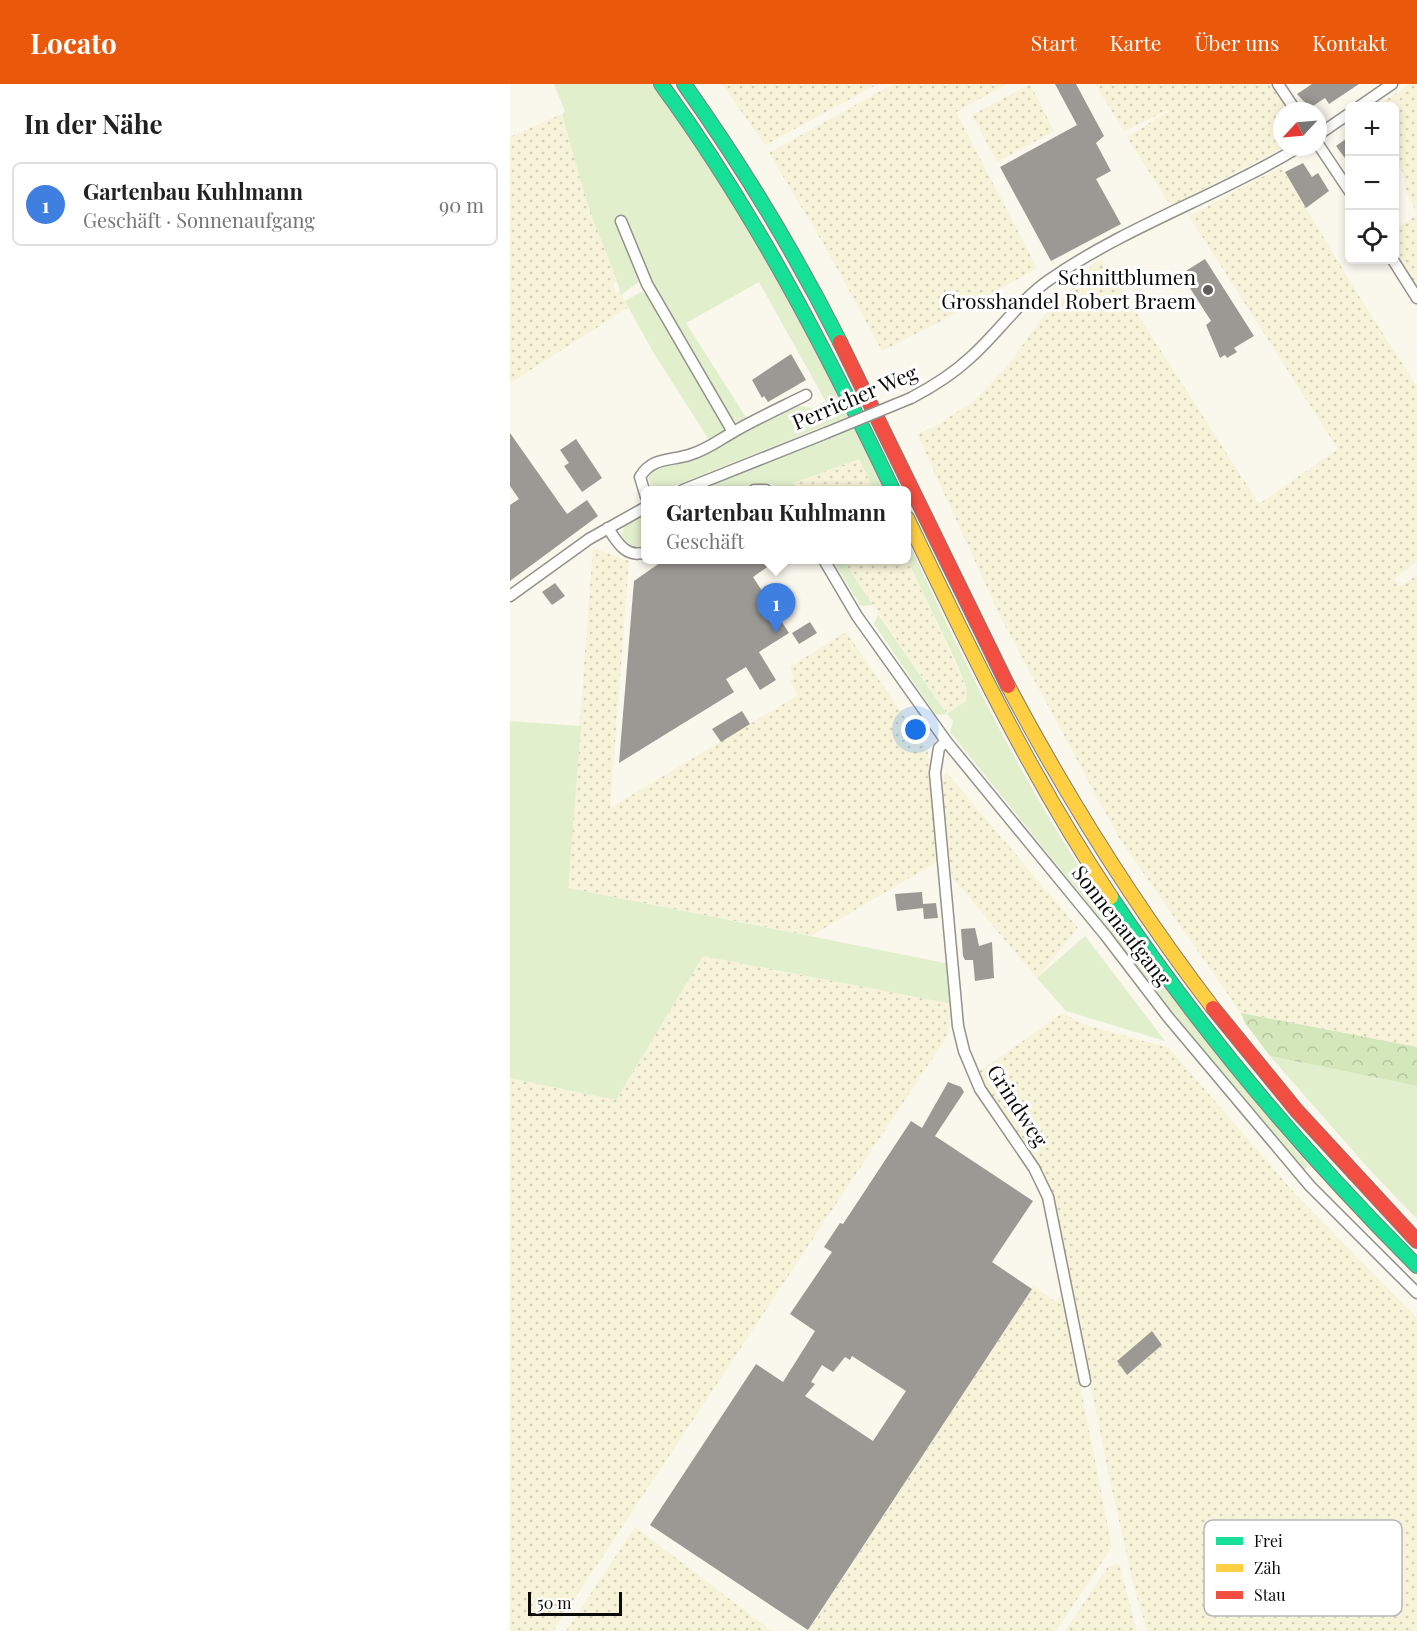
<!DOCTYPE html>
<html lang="de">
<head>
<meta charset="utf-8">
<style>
  :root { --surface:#fff; --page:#f6f6f6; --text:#222; --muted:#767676; --line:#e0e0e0; --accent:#ea580c }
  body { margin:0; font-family:"Playfair Display",serif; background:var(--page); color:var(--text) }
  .controls { position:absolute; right:18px; top:18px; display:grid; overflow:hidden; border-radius:9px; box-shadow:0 3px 9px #0003 }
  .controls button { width:54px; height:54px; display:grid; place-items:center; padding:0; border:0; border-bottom:2px solid var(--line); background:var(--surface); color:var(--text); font:30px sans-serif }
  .compass { position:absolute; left:763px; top:18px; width:54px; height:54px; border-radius:50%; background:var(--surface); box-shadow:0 3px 9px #0003; rotate:244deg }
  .scale { position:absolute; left:18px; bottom:15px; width:94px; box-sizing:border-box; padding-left:6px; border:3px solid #0a0a0a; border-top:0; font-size:16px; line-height:21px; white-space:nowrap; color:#0a0a0a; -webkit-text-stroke:4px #fff; paint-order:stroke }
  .you { position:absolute; left:406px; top:646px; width:21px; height:21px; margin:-15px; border:4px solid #fff; border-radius:50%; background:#1a73e8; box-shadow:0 0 0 9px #1a73e833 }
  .badge { display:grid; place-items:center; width:39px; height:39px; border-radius:50%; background:var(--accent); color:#fff; font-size:20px; font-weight:700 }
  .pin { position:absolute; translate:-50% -50px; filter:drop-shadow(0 2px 3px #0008) }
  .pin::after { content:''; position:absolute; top:32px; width:21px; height:18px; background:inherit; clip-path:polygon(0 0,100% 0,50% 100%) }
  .popup { position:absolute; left:131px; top:402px; width:270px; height:78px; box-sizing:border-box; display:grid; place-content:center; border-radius:9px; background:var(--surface); filter:drop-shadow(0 2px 4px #0005); font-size:20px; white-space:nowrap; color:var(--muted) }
  .popup b { font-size:22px; color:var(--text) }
  .popup::after { content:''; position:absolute; left:50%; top:100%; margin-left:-12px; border:12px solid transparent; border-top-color:var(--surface) }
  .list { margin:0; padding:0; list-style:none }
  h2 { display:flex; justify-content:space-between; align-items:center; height:78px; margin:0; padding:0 24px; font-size:26px }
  h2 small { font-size:20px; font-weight:400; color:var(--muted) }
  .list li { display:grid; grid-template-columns:39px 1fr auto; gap:18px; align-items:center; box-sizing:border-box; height:84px; margin:0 12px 12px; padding:0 12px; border:2px solid var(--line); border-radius:9px }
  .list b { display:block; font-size:22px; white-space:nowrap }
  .list p { margin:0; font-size:20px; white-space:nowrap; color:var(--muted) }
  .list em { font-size:20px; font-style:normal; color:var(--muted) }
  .icon { flex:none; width:33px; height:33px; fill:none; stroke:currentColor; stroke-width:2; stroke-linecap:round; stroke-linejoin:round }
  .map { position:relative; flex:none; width:907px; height:1547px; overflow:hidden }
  header { display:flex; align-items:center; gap:36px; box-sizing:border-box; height:84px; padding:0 30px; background:var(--accent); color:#fff }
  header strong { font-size:28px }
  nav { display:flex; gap:33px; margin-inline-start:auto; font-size:21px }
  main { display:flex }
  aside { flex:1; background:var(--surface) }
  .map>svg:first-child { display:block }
  .farmland { fill:url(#farmland-dots) }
  .grass { fill:#e2efcd }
  .forest { fill:url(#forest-crowns) }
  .building { fill:#9c9994; fill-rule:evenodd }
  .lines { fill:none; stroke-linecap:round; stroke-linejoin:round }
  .street-casing { stroke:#92918c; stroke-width:13 }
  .fast-casing { stroke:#7f7e7a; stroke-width:16 }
  .slow-casing { stroke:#7f7e7a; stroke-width:16 }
  .jam-casing { stroke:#7f7e7a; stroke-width:16 }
  .street { stroke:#fefefc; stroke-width:10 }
  .fast { stroke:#16e098; stroke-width:14 }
  .slow { stroke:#ffcf43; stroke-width:14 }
  .jam { stroke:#f24e42; stroke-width:14 }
  .street-bridge-casing { stroke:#92918c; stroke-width:13; stroke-linecap:butt }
  .street-bridge { stroke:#fefefc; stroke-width:10 }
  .poi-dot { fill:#5e5d59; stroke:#fff; stroke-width:2 }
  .labels { text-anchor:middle; stroke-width:6; stroke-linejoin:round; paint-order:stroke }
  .poi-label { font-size:21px; fill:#0a0a0a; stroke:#fff; text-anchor:end }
  .street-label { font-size:21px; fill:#0a0a0a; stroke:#fff }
  .key { fill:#fff; stroke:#b6b6b6; stroke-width:1.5 }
  .key-label { font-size:16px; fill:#0a0a0a }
</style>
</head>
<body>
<header>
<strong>Locato</strong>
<nav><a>Start</a><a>Karte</a><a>Über uns</a><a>Kontakt</a></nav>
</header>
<main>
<aside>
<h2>In der Nähe<small></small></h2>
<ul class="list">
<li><span class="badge" style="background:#3f7fe0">1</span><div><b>Gartenbau Kuhlmann</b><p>Geschäft · Sonnenaufgang</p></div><em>90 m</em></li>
</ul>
</aside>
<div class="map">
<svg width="907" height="1547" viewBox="0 0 907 1547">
  <defs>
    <pattern id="farmland-dots" width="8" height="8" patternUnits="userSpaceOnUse" patternTransform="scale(1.5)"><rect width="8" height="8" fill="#f7f3d9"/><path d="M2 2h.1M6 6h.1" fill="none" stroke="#d2cfb9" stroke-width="1.8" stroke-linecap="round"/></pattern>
    <pattern id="forest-crowns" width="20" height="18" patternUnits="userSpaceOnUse" patternTransform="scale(1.5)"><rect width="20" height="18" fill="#d3e7ba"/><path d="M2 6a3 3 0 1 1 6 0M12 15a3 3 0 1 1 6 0" fill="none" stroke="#b4c59f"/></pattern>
  </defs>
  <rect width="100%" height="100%" fill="#faf7ed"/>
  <g class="farmland">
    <polygon points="212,0 368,0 255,61"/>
    <polygon points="383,0 497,0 446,28 527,184 453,226 372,267 317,166 259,69"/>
    <polygon points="520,0 544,47 487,78 462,31"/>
    <polygon points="585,0 761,0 779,27 772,27 774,63 663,121 659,119 617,53 665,23 614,47"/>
    <polygon points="900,0 907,0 907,129 897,110 893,89 885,77 884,22 866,22"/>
    <polygon points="52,30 87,145 109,196 103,200 106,209 110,207 119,223 0,299 0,53"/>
    <polygon points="771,83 844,204 907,303 907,477 884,495 889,503 907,491 907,963 731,929 609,754 491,534 407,350 424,343 465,316 499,280 535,230 571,197 582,180 592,175 749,420 828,365 679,132"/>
    <polygon points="907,131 907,205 885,170 885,145"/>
    <polygon points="349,375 364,406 288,406 283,399"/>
    <polygon points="83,464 119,477 100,724 288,611 280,597 284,595 280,583 336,548 418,667 430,776 301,852 57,804"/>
    <polygon points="397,475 457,605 456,617 437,630 333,476"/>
    <polygon points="436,688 568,844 527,894 442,793 431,696"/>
    <polygon points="193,872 442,920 438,951 43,1547 0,1547 0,994 106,1016"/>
    <polygon points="552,929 573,940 659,964 787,1112 907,1234 907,1547 637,1547 624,1503 598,1388 544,1114 528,1083 466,990"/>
    <polygon points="524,1202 546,1218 552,1209 602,1463 546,1547 298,1547"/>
    <polygon points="125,1443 262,1547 56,1547"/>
    <polygon points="609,1479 627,1547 555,1547 597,1484"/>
  </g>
  <g class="grass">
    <path d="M44 0H141C222 101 281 216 339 332L154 406 143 404 138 394 144 383 193 371 282 321 303 324 316 318 249 198 176 239 237 335 223 339 106 136 131 196 111 211C105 188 96 168 87 146 73 108 63 69 52 30L55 27Z"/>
    <polygon points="131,208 137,209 220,351 203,362 143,268 115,217"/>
    <polygon points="345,344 374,406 364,406 349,375 283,399 288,406 275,406 260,400 240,401 221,406 188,406"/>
    <polygon points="135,428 135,461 123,463 114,456 112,451 115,439"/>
    <path d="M397 455C436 540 477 625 523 706 599 842 699 964 799 1082L793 1087 690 963 573 813 440 648 443 637 437 630 426 631 364 540 368 530 437 630 456 617 457 605 445 576 397 475Z"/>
    <polygon points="322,476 333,476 363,521 351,522"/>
    <polygon points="0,637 71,642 58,804 440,880 442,920 193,872 106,1016 0,994"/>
    <polygon points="575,852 655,957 556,927 527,894"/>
    <polygon points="760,972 907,1002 907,1135 859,1085"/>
  </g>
  <polygon class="forest" points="731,929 907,963 907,1002 760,972 735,939"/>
  <g class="building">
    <polygon points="545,0 566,0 594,52 586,59 601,87 586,95 611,140 541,177 490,83 567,41"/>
    <polygon points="802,0 849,0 819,20 815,14 800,24 787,10"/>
    <polygon points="840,52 840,81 826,62"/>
    <polygon points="793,79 802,93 808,89 819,107 796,124 775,88"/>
    <polygon points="695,175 744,252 724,264 727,268 717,274 715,271 710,274 696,241 701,237 671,190"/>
    <polygon points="281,270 296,296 258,318 254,312 252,314 242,296"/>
    <polygon points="0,349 57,430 77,416 88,432 0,497 0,421 9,415 0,402"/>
    <polygon points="66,355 92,394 72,408 54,382 59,379 50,366"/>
    <polygon points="154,476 267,476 243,493 279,549 249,568 266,596 250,606 236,583 216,595 224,608 109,679 124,497"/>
    <polygon points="45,499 55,512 42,521 32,508"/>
    <polygon points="300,538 307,549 289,560 282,549"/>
    <polygon points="232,627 240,640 211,658 202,645"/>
    <polygon points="412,808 413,820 426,819 428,834 414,835 413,824 387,827 385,810"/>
    <polygon points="465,844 469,862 482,858 484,894 465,897 463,876 455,876 453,872 451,845"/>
    <path d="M438 998 451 1003 454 1008 425 1052 523 1117 482 1178 522 1205 298 1546 140 1441 246 1280 273 1298 305 1247 280 1230 322 1168 314 1163 330 1139 333 1140 401 1037 412 1044ZM342 1272 396 1307 363 1357 295 1312 305 1300 301 1298 312 1281 323 1288 335 1273 340 1276Z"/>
    <polygon points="642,1247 652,1261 617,1291 607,1277"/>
  </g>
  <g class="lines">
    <g class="street-casing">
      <g id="street">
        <polyline points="768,0 786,27"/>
        <polyline points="850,22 882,0"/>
        <polyline points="808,51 840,29"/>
        <polyline points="808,60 840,108"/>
        <polyline points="111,137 137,200 223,348"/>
        <polyline points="883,176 907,214"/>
        <path d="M401 314C422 303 443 290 461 273 488 249 509 217 539 196 617 142 708 112 789 63"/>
        <polyline points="173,406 316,349"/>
        <polyline points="244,406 256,406"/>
        <path d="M136 413 130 393C142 373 160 377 179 371 197 366 209 356 225 347 248 334 272 323 296 311"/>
        <path d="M98 444C107 458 116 475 136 468"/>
        <polyline points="314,476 347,532 436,657 596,852 658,933 800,1102 907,1209"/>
        <polyline points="0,512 79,455 136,423"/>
        <polyline points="436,657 429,664 425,689 448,942 454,967 470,1005 524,1084 538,1113 575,1297"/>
      </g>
    </g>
    <g class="fast-casing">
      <g id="fast">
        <path d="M151 0C244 127 315 264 383 406"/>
        <path d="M174 0C233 83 284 167 330 258"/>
        <path d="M601 813C690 947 793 1068 907 1182"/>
      </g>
    </g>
    <g class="slow-casing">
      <g id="slow">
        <path d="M397 434C459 564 521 693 601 813"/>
        <path d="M498 602C558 715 625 822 703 924"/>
      </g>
    </g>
    <g class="jam-casing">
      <g id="jam">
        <polyline points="330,258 498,602"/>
        <polyline points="703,924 787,1027 907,1157"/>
      </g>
    </g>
    <use href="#street" class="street"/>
    <use href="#fast" class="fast"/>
    <use href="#slow" class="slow"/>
    <use href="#jam" class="jam"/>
    <g class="street-bridge-casing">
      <polyline id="street-bridge" points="316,349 401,314"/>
    </g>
    <use href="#street-bridge" class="street-bridge"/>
  </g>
  <circle class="poi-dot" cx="698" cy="206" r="6"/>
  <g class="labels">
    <g class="poi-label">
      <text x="686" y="201">Schnittblumen<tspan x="686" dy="24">Grosshandel Robert Braem</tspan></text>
    </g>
    <g class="street-label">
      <text transform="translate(345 314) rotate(-23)" y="7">Perricher Weg</text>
      <text transform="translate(611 842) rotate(52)" y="7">Sonnenaufgang</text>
      <text transform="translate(507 1022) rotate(57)" y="7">Grindweg</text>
    </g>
  </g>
  <rect x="694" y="1436" width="198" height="96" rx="9" class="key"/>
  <rect x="706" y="1453" width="27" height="8" fill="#16e098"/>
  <rect x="706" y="1480" width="27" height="8" fill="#ffcf43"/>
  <rect x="706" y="1507" width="27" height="8" fill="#f24e42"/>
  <g class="key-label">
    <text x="744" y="1463">Frei</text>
    <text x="744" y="1490">Zäh</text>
    <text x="744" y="1517">Stau</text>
  </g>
</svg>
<div class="controls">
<button>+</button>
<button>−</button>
<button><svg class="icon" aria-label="locate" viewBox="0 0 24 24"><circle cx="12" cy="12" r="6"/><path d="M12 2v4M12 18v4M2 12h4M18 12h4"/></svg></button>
</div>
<svg class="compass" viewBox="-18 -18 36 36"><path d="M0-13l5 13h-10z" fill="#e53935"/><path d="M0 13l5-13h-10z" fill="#767676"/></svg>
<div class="scale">50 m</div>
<div class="you"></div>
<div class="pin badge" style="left:266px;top:549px;background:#3f7fe0">1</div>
<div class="popup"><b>Gartenbau Kuhlmann</b>Geschäft</div>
</div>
</main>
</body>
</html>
